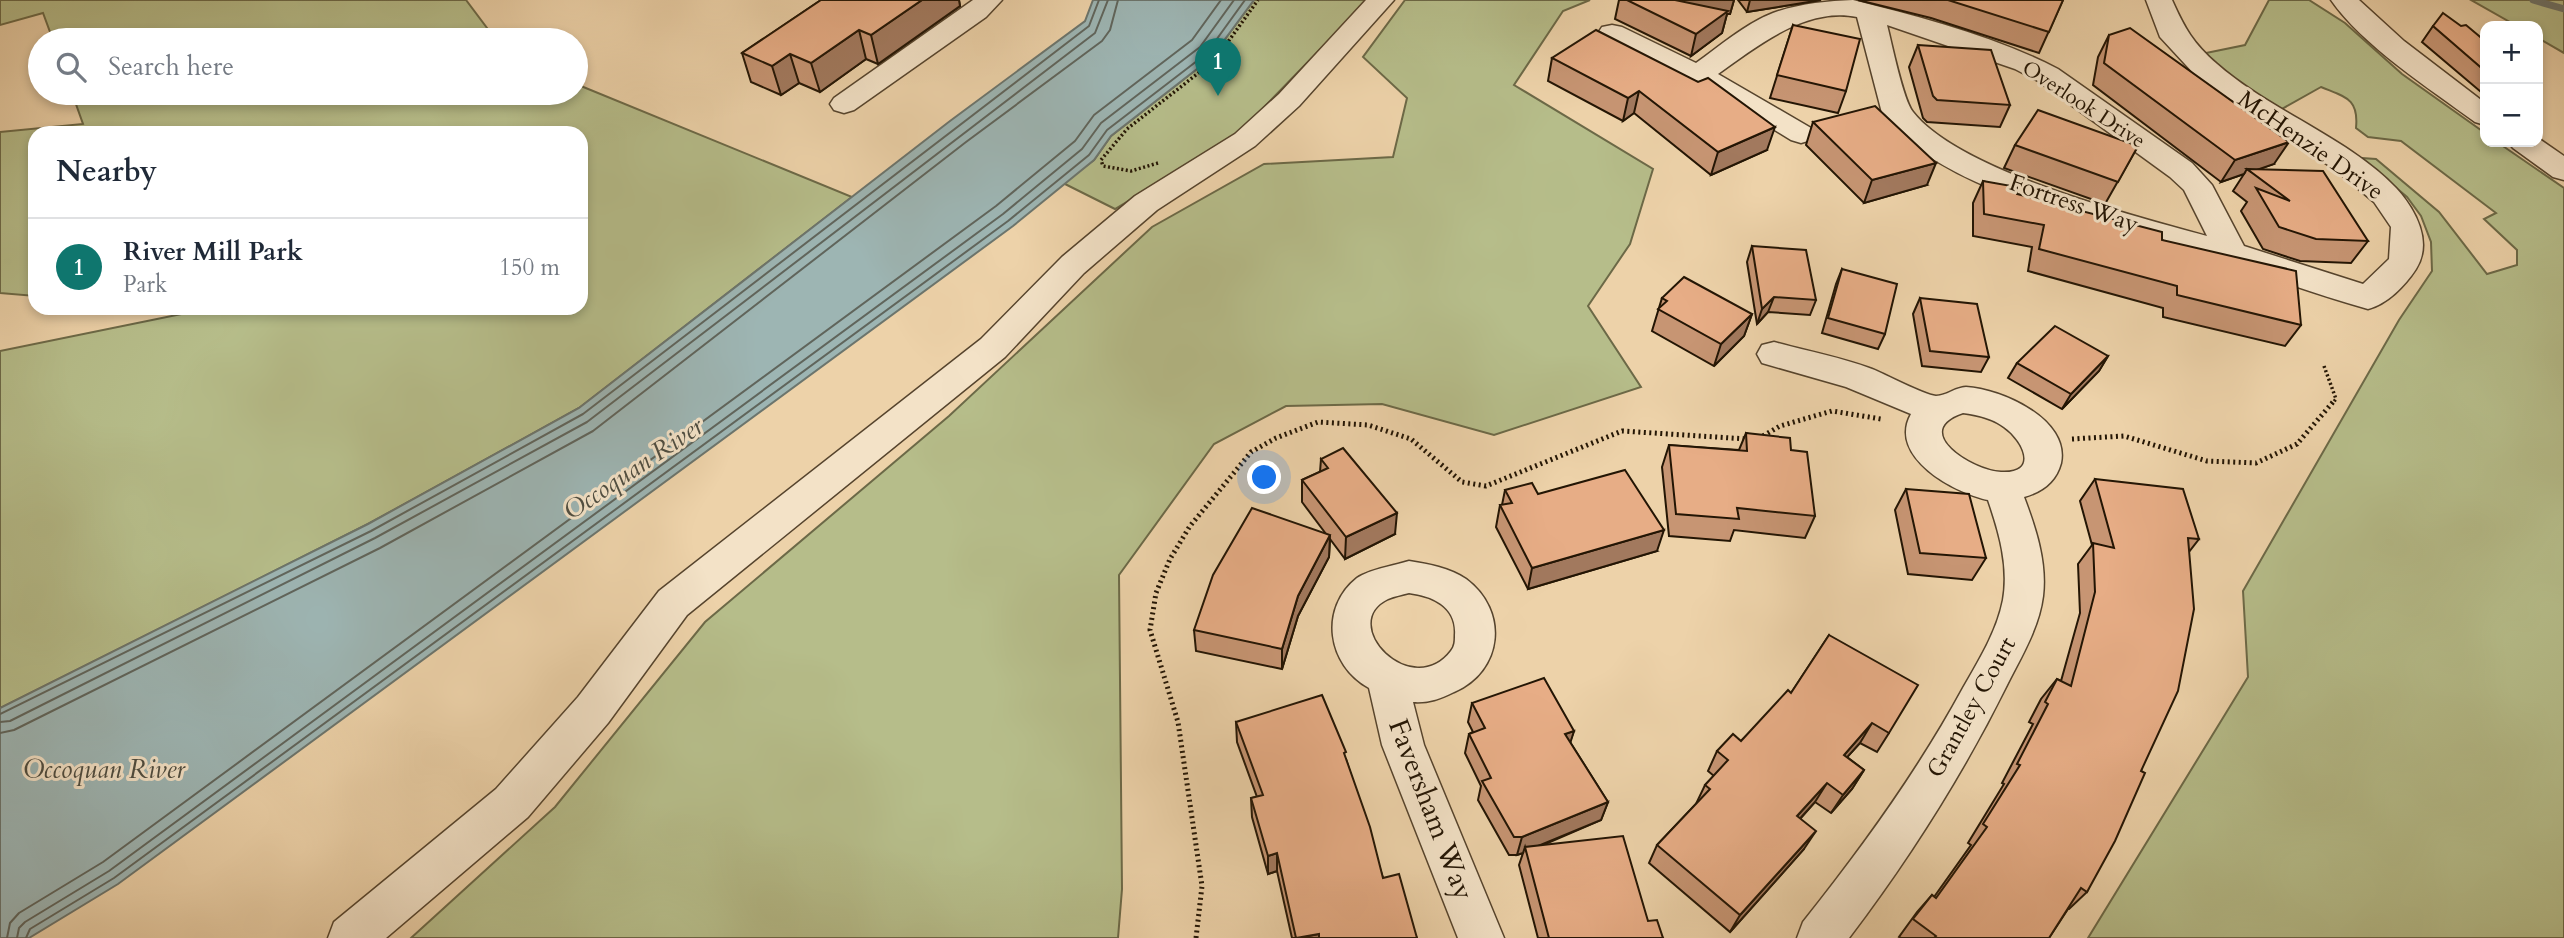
<!DOCTYPE html>
<html lang="en">
<head>
<meta charset="utf-8">
<style>
  :root { --surface:#fff; --page:#f2f2f3; --text:#1f2937; --muted:#747a83; --line:#e0e1e3; --accent:#0f766e }
  body { margin:0; font-family:Cardo,serif; background:var(--page); color:var(--text) }
  .controls { position:absolute; right:21px; top:21px; display:grid; overflow:hidden; border-radius:14px; box-shadow:0 4px 10px #0003 }
  .controls button { width:63px; height:63px; display:grid; place-items:center; padding:0; border:0; border-bottom:2px solid var(--line); background:var(--surface); color:var(--text); font:35px sans-serif }
  .you { position:absolute; left:1265px; top:478px; width:24px; height:24px; margin:-18px; border:5px solid #fff; border-radius:50%; background:#1a73e8; box-shadow:0 0 0 10px #1a73e833 }
  .badge { display:grid; place-items:center; width:46px; height:46px; border-radius:50%; background:var(--accent); color:#fff; font-size:23px; font-weight:700 }
  .pin { position:absolute; translate:-50% -58px; filter:drop-shadow(0 2px 4px #0008) }
  .pin::after { content:''; position:absolute; top:37px; width:24px; height:21px; background:inherit; clip-path:polygon(0 0,100% 0,50% 100%) }
  .list { margin:0; padding:0; list-style:none }
  h2 { display:flex; justify-content:space-between; align-items:center; height:91px; margin:0; padding:0 28px; font-size:30px }
  h2 small { font-size:23px; font-weight:400; color:var(--muted) }
  .list li { display:grid; grid-template-columns:46px 1fr auto; gap:21px; align-items:center; box-sizing:border-box; height:98px; padding:0 28px; border-top:2px solid var(--line) }
  .list b { display:block; font-size:26px; white-space:nowrap }
  .list p { margin:0; font-size:23px; white-space:nowrap; color:var(--muted) }
  .list em { font-size:23px; font-style:normal; color:var(--muted) }
  .icon { flex:none; width:38px; height:38px; fill:none; stroke:currentColor; stroke-width:2; stroke-linecap:round; stroke-linejoin:round }
  .map { position:relative; flex:none; width:2564px; height:938px; overflow:hidden }
  .search { position:absolute; background:var(--surface); box-shadow:0 4px 10px #0003; left:28px; top:28px; width:560px; height:77px; display:flex; align-items:center; gap:18px; box-sizing:border-box; padding:0 24px; border-radius:38px; color:var(--muted); font-size:26px }
  .panel { position:absolute; background:var(--surface); box-shadow:0 4px 10px #0003; left:28px; top:126px; width:560px; height:189px; border-radius:21px }
  .map>svg:first-child { display:block }
  .green { fill:#b6bd8a; stroke:#6c6947; stroke-width:2 }
  .water { fill:#9db5b3; stroke:#6c756d; stroke-width:2 }
  .lines { fill:none; stroke-linecap:round; stroke-linejoin:round }
  .shore { stroke:#60655c; stroke-width:2 }
  .stream { stroke:#6c756d; stroke-width:7 }
  .minor-casing { stroke:#56442d; stroke-width:3 }
  .path-far1 { stroke:#231504; stroke-width:3.5; stroke-dasharray:2 2.5; stroke-linecap:butt }
  .path { stroke:#231504; stroke-width:5; stroke-dasharray:2 3.5; stroke-linecap:butt }
  .minor { fill:#f3e2c7; fill-rule:evenodd }
  .wall { fill:#c79573; stroke:#231504; stroke-width:2 }
  .shaded-wall { fill:#a2795e; stroke:#231504; stroke-width:2 }
  .building { fill:#e7ad86; stroke:#231504; stroke-width:2 }
  .labels { text-anchor:middle; stroke-width:6; stroke-linejoin:round; paint-order:stroke }
  .far-street-label { font-size:21px; fill:#231504; stroke:#f3e2c7 }
  .street-label { font-size:24px; fill:#231504; stroke:#f3e2c7 }
  .water-label { font-size:26px; font-style:italic; fill:#4e4d41; stroke:#f3e2c7 }
  .near-street-label { font-size:28px; fill:#231504; stroke:#f3e2c7 }
</style>
</head>
<body>
<div class="map">
<svg width="2564" height="938" viewBox="0 0 2564 938">
  <rect width="100%" height="100%" fill="#edd2a9"/>
  <filter id="stains"><feTurbulence type="fractalNoise" baseFrequency=".00286" numOctaves="4"/><feColorMatrix values="0 0 0 0 .2 0 0 0 0 .09 0 0 0 0 .02 0 0 0 .5 -.17"/></filter>
  <radialGradient id="worn" r=".72"><stop offset=".6" stop-color="#630" stop-opacity="0"/><stop offset="1" stop-color="#630" stop-opacity=".3"/></radialGradient>
  <g class="green">
    <polygon points="0,0 466,0 496,40 53,40 43,13 0,25"/>
    <polygon points="1254,0 1368,0 1237,135 1115,209 1063,183 1094,160 1111,136 1211,58"/>
    <polygon points="1405,0 1590,0 1563,11 1514,85 1653,169 1630,244 1588,306 1641,387 1494,435 1382,404 1286,406 1214,444 1119,575 1122,889 1118,938 411,938 555,807 705,622 949,416 1152,227 1264,164 1393,157 1407,98 1363,57"/>
    <path d="M2269 0H2309L2345 23 2402 74 2485 133V142H2497L2564 188V938H2088L2248 677 2243 591 2399 320 2432 271 2431 242 2421 216 2407 197 2361 158 2376 159 2439 212 2487 274 2517 265V250L2484 219 2496 213 2401 141 2368 137 2356 128C2359 98 2345 97 2321 87L2280 110 2235 80 2201 54 2245 45Z"/>
    <polygon points="2471,0 2564,0 2564,53 2538,38 2538,26 2517,26"/>
    <polygon points="576,84 852,197 579,408 368,524 0,708 0,351 206,309 203,308 581,308 581,133 35,133 35,296 0,293 0,132 83,124 72,93 576,93"/>
  </g>
  <polygon class="water" points="1093,0 1254,0 1211,58 1111,136 1094,160 1013,226 118,884 29,938 0,938 0,708 368,524 579,408 950,121 1085,21"/>
  <g class="lines">
    <g class="shore">
      <polyline points="0,714 371,531 583,414 1089,26 1099,0"/>
      <polyline points="0,722 10,721 375,538 587,422 1095,33 1108,0"/>
      <polyline points="0,733 14,730 380,548 593,431 966,142 1102,41 1110,30 1118,0"/>
      <polyline points="7,938 10,923 19,913 103,862 996,206 1075,141 1094,115 1192,40 1221,0"/>
      <polyline points="17,938 19,928 25,922 109,871 1003,214 1082,149 1101,123 1200,47 1234,0"/>
      <polyline points="26,938 30,929 114,878 1008,221 1089,155 1107,130 1206,54 1245,0"/>
    </g>
    <polyline class="stream" points="2533,0 2564,9"/>
    <g class="minor-casing">
      <g id="minor">
        <polygon points="973,0 1002,0 986,17 854,110 844,113 834,110 830,104 834,98"/>
        <polygon points="1366,0 1394,0 1299,106 1255,146 1157,210 1084,273 1005,357 687,615 608,723 528,817 386,938 328,938 334,922 496,789 578,697 659,591 981,339 1062,257 1135,196 1235,134 1279,94"/>
        <path d="M1853 0C1920 17 1995 36 2058 69L2192 163 2212 185 2244 246 2363 284 2389 259 2391 227 2374 202 2337 171 2197 77 2160 37 2146 0H2172C2185 29 2193 43 2217 64 2269 110 2350 139 2396 188 2416 210 2433 242 2416 269 2405 286 2387 304 2368 309 2317 295 2265 276 2216 259 2125 229 1938 195 1882 113L1857 17C1806 6 1756 47 1718 74L1811 128 1816 134 1811 140 1801 143 1791 140 1724 99 1602 39 1598 33 1602 27 1612 25 1622 27 1696 63C1720 46 1745 24 1773 13 1797 4 1827 1 1853 0ZM1887 25 2015 69 2038 81 2170 177 2184 190 2207 236C2133 216 1959 171 1913 112 1903 100 1892 44 1887 25Z"/>
        <path d="M2331 0H2359L2404 41 2485 103V125L2475 122C2430 89 2362 45 2331 0Z"/>
        <polygon points="2538,138 2564,156 2564,180 2553,177 2513,148 2508,142 2538,142"/>
        <path d="M1774 342C1806 351 1840 357 1872 369 1885 374 1924 395 1936 396 1946 396 1956 387 1966 387 2001 389 2070 419 2061 463 2056 482 2042 492 2024 497 2036 529 2047 562 2043 596 2039 628 2021 657 2007 685 1963 774 1909 859 1849 938H1797L1803 922C1862 848 1918 771 1963 688 1979 660 1997 631 2003 600 2009 566 1999 532 1988 500 1955 493 1887 457 1911 414L1846 387 1762 363 1757 354 1762 345ZM1963 413C1978 415 1992 418 2004 427 2023 440 2040 474 2001 472 1972 471 1909 431 1963 413Z"/>
        <path d="M1409 561C1428 564 1450 568 1466 579 1509 611 1503 671 1454 692 1440 699 1429 703 1413 702L1424 745 1504 938H1458L1382 745 1369 688C1327 665 1319 608 1357 578 1370 569 1393 566 1409 561ZM1409 593C1433 596 1457 607 1455 635 1455 641 1455 646 1451 651 1412 702 1336 624 1388 599 1395 596 1402 595 1409 593Z"/>
      </g>
    </g>
    <g class="path-far1">
      <polyline points="1158,163 1131,171 1103,166 1101,160 1127,129 1215,60 1258,0"/>
      <polyline points="2324,366 2336,399 2332,404"/>
    </g>
    <g class="path">
      <polyline points="1763,436 1780,426 1832,411 1881,419"/>
      <polyline points="2072,439 2124,436 2207,461 2256,463 2297,444 2333,402"/>
      <polyline points="1196,938 1202,886 1178,722 1150,630 1156,593 1170,559 1190,526 1251,452 1276,438 1318,422 1368,425 1411,439 1462,482 1486,486 1622,431 1747,439"/>
    </g>
    <use href="#minor" class="minor"/>
  </g>
  <g class="wall">
    <polygon points="821,0 959,0 960,6 878,64 866,59 820,92 799,83 781,95 751,82 742,53"/>
    <polygon points="1619,0 1734,0 1730,14 1727,14 1722,33 1691,56 1615,19"/>
    <polygon points="1738,0 1821,0 1747,12"/>
    <polygon points="1858,0 2063,0 2039,53 1931,18"/>
    <polygon points="1793,25 1846,91 1838,113 1770,98"/>
    <polygon points="2433,26 2461,26 2485,41 2485,91 2481,92 2422,42"/>
    <polygon points="2109,35 2274,164 2259,169 2368,241 2351,263 2300,261 2263,249 2241,211 2247,202 2233,191 2244,174 2221,182 2093,85 2098,57"/>
    <polygon points="1918,45 2010,105 2000,127 1927,122 1923,118 1909,67"/>
    <polygon points="1552,58 1698,82 1767,150 1711,175 1634,113 1623,121 1548,81"/>
    <polygon points="1813,122 1927,185 1864,203 1806,145"/>
    <polygon points="2015,145 2138,146 2105,204 2004,168"/>
    <polygon points="1983,181 2017,194 2162,240 2301,325 2285,346 2163,317 2163,308 2028,271 2032,247 1973,236 1973,203"/>
    <polygon points="1752,246 1816,300 1810,315 1768,312 1757,324 1747,262"/>
    <polygon points="1842,269 1885,334 1878,349 1822,333 1836,284"/>
    <polygon points="1662,298 1752,314 1744,336 1714,366 1652,331"/>
    <polygon points="1920,298 1989,357 1981,372 1922,366 1913,314"/>
    <polygon points="2108,356 2099,371 2062,409 2008,378 2017,363"/>
    <polygon points="1746,433 1791,450 1815,516 1805,538 1734,530 1730,541 1669,536 1662,467 1669,445 1739,450"/>
    <polygon points="1321,459 1395,534 1345,559 1330,539 1329,557 1298,616 1282,669 1196,651 1194,630 1326,534 1302,502 1302,480 1320,472"/>
    <polygon points="2095,479 2199,539 2189,552 2141,771 2087,892 2069,909 2068,909 2049,938 1901,938 1899,937 1917,912 1932,895 1934,897 1971,845 1968,843 2004,784 2002,783 2033,724 2029,722 2041,699 2057,679 2061,681 2080,613 2078,564 2092,545 2080,501"/>
    <polygon points="1906,489 1986,558 1972,580 1908,574 1895,510"/>
    <polygon points="1505,490 1538,494 1657,551 1528,589 1496,527 1500,505 1502,505"/>
    <polygon points="1829,635 1889,733 1877,752 1860,743 1847,757 1864,770 1852,789 1831,813 1815,802 1800,819 1804,849 1730,932 1649,863 1657,845 1696,804 1705,785 1714,776 1708,771 1717,751 1741,741 1791,693"/>
    <polygon points="1472,703 1574,731 1570,742 1608,802 1601,820 1543,845 1648,921 1663,938 1538,938 1519,865 1523,853 1517,855 1509,855 1478,800 1481,786 1465,753 1469,734 1473,732 1468,722"/>
    <polygon points="1236,722 1346,759 1383,878 1417,938 1292,938 1277,871 1268,874 1252,817 1251,798 1257,797 1237,742"/>
  </g>
  <g class="shaded-wall">
    <polygon points="922,0 959,0 960,6 878,64 871,35"/>
    <polygon points="1672,0 1734,0 1730,14 1727,14 1722,33 1691,56 1696,34"/>
    <polygon points="1750,0 1821,0 1747,12"/>
    <polygon points="859,30 866,59 820,92 811,63"/>
    <polygon points="790,54 799,83 781,95 772,66"/>
    <polygon points="1639,91 1634,113 1623,121 1628,98"/>
    <polygon points="1775,127 1767,150 1711,175 1718,152"/>
    <polygon points="2289,142 2274,164 2251,172 2247,169 2244,174 2221,182 2235,160"/>
    <polygon points="1936,163 1927,185 1864,203 1872,180"/>
    <polygon points="1774,297 1768,312 1757,324 1762,309"/>
    <polygon points="1752,314 1744,336 1714,366 1721,344"/>
    <polygon points="2108,356 2099,371 2062,409 2071,394"/>
    <polygon points="1397,513 1395,534 1345,559 1346,537"/>
    <polygon points="1664,530 1657,551 1528,589 1532,568"/>
    <polygon points="1330,535 1329,557 1298,616 1282,669 1282,649 1298,596"/>
    <polygon points="1872,723 1860,743 1832,774 1844,755"/>
    <polygon points="1574,731 1568,750 1565,734"/>
    <polygon points="1864,770 1852,789 1831,813 1843,795"/>
    <polygon points="1827,783 1815,802 1785,835 1797,816"/>
    <polygon points="1608,802 1601,820 1526,851 1525,847 1523,853 1517,855 1522,837"/>
    <polygon points="1816,831 1804,849 1730,932 1740,915"/>
    <polygon points="1277,853 1277,871 1268,874 1268,856"/>
    <polygon points="1319,934 1319,938 1299,938"/>
  </g>
  <g class="building">
    <polygon points="821,0 922,0 871,35 859,30 811,63 790,54 772,66 742,53"/>
    <polygon points="1627,0 1675,0 1728,11 1696,34"/>
    <polygon points="1948,0 2063,0 2049,32"/>
    <polygon points="2443,13 2461,26 2466,25 2485,41 2485,71 2433,26"/>
    <polygon points="1793,25 1860,39 1846,91 1777,75"/>
    <polygon points="2130,28 2289,142 2235,160 2104,63 2109,35"/>
    <polygon points="1596,30 1698,82 1708,78 1775,127 1718,152 1639,91 1628,98 1552,58"/>
    <polygon points="1918,45 1991,50 2010,105 1937,100 1933,96"/>
    <polygon points="1875,106 1936,163 1872,180 1813,122"/>
    <polygon points="2038,110 2138,146 2118,182 2015,145"/>
    <polygon points="2247,169 2323,171 2368,241 2316,239 2279,227 2256,188 2290,201"/>
    <polygon points="1983,181 2017,187 2017,194 2162,232 2162,240 2296,271 2301,325 2177,295 2177,286 2039,249 2044,225 1984,214"/>
    <polygon points="1752,246 1806,250 1816,300 1774,297 1762,309"/>
    <polygon points="1842,269 1897,284 1885,334 1828,318"/>
    <polygon points="1684,277 1752,314 1721,344 1658,309 1667,301 1662,298"/>
    <polygon points="1920,298 1977,304 1989,357 1930,351"/>
    <polygon points="2055,326 2108,356 2071,394 2017,363"/>
    <polygon points="1746,433 1790,438 1791,450 1807,452 1815,516 1737,508 1739,519 1676,514 1669,445 1747,451"/>
    <polygon points="1343,448 1397,513 1346,537 1302,480 1328,468 1321,459"/>
    <polygon points="1625,470 1664,530 1532,568 1500,505 1512,503 1505,490 1532,483 1538,494"/>
    <polygon points="2095,479 2183,489 2199,539 2188,538 2194,609 2178,691 2141,771 2145,773 2115,841 2087,892 2081,888 2049,938 1934,938 1936,936 1913,919 1932,895 1936,898 1987,827 1983,824 2020,765 2017,764 2048,704 2045,702 2057,679 2071,686 2095,592 2093,543 2114,548"/>
    <polygon points="1906,489 1969,494 1986,558 1920,553"/>
    <polygon points="1252,508 1330,535 1298,596 1282,649 1194,630 1213,575"/>
    <polygon points="1829,635 1918,685 1889,733 1872,723 1844,755 1864,770 1843,795 1827,783 1797,816 1816,831 1740,915 1657,845 1710,789 1705,785 1728,760 1717,751 1733,734 1741,741 1788,690 1791,693"/>
    <polygon points="1544,678 1574,731 1565,734 1608,802 1522,837 1514,837 1482,781 1491,778 1469,734 1485,728 1472,703"/>
    <polygon points="1322,695 1346,752 1344,753 1370,827 1383,878 1399,874 1417,938 1319,938 1319,934 1296,938 1277,853 1268,856 1251,798 1263,795 1236,722"/>
    <polygon points="1623,836 1648,921 1657,920 1663,938 1549,938 1525,847"/>
  </g>
  <g class="labels">
    <g class="far-street-label">
      <text transform="translate(2084 104) rotate(33)" y="7">Overlook Drive</text>
    </g>
    <g class="street-label">
      <text transform="translate(2311 145) rotate(35)" y="8">McHenzie Drive</text>
      <text transform="translate(2074 203) rotate(19)" y="8">Fortress Way</text>
      <text transform="translate(1971 707) rotate(-61)" y="8">Grantley Court</text>
    </g>
    <g class="water-label">
      <text transform="translate(633 468) rotate(-34)" y="9">Occoquan River</text>
      <text x="104" y="778">Occoquan River</text>
    </g>
    <g class="near-street-label">
      <text transform="translate(1432 809) rotate(69)" y="10">Faversham Way</text>
    </g>
  </g>
  <rect width="100%" height="100%" filter="url(#stains)"/>
  <rect width="100%" height="100%" fill="url(#worn)"/>
</svg>
<div class="controls">
<button>+</button>
<button>−</button>
</div>
<div class="you"></div>
<div class="pin badge" style="left:1218px;top:96px">1</div>
<div class="search"><svg class="icon" aria-label="search" viewBox="0 0 24 24"><circle cx="10" cy="10" r="6"/><path d="M15 15l6 6"/></svg>Search here</div>
<section class="panel">
<h2>Nearby<small></small></h2>
<ul class="list">
<li><span class="badge">1</span><div><b>River Mill Park</b><p>Park</p></div><em>150 m</em></li>
</ul>
</section>
</div>
</body>
</html>
